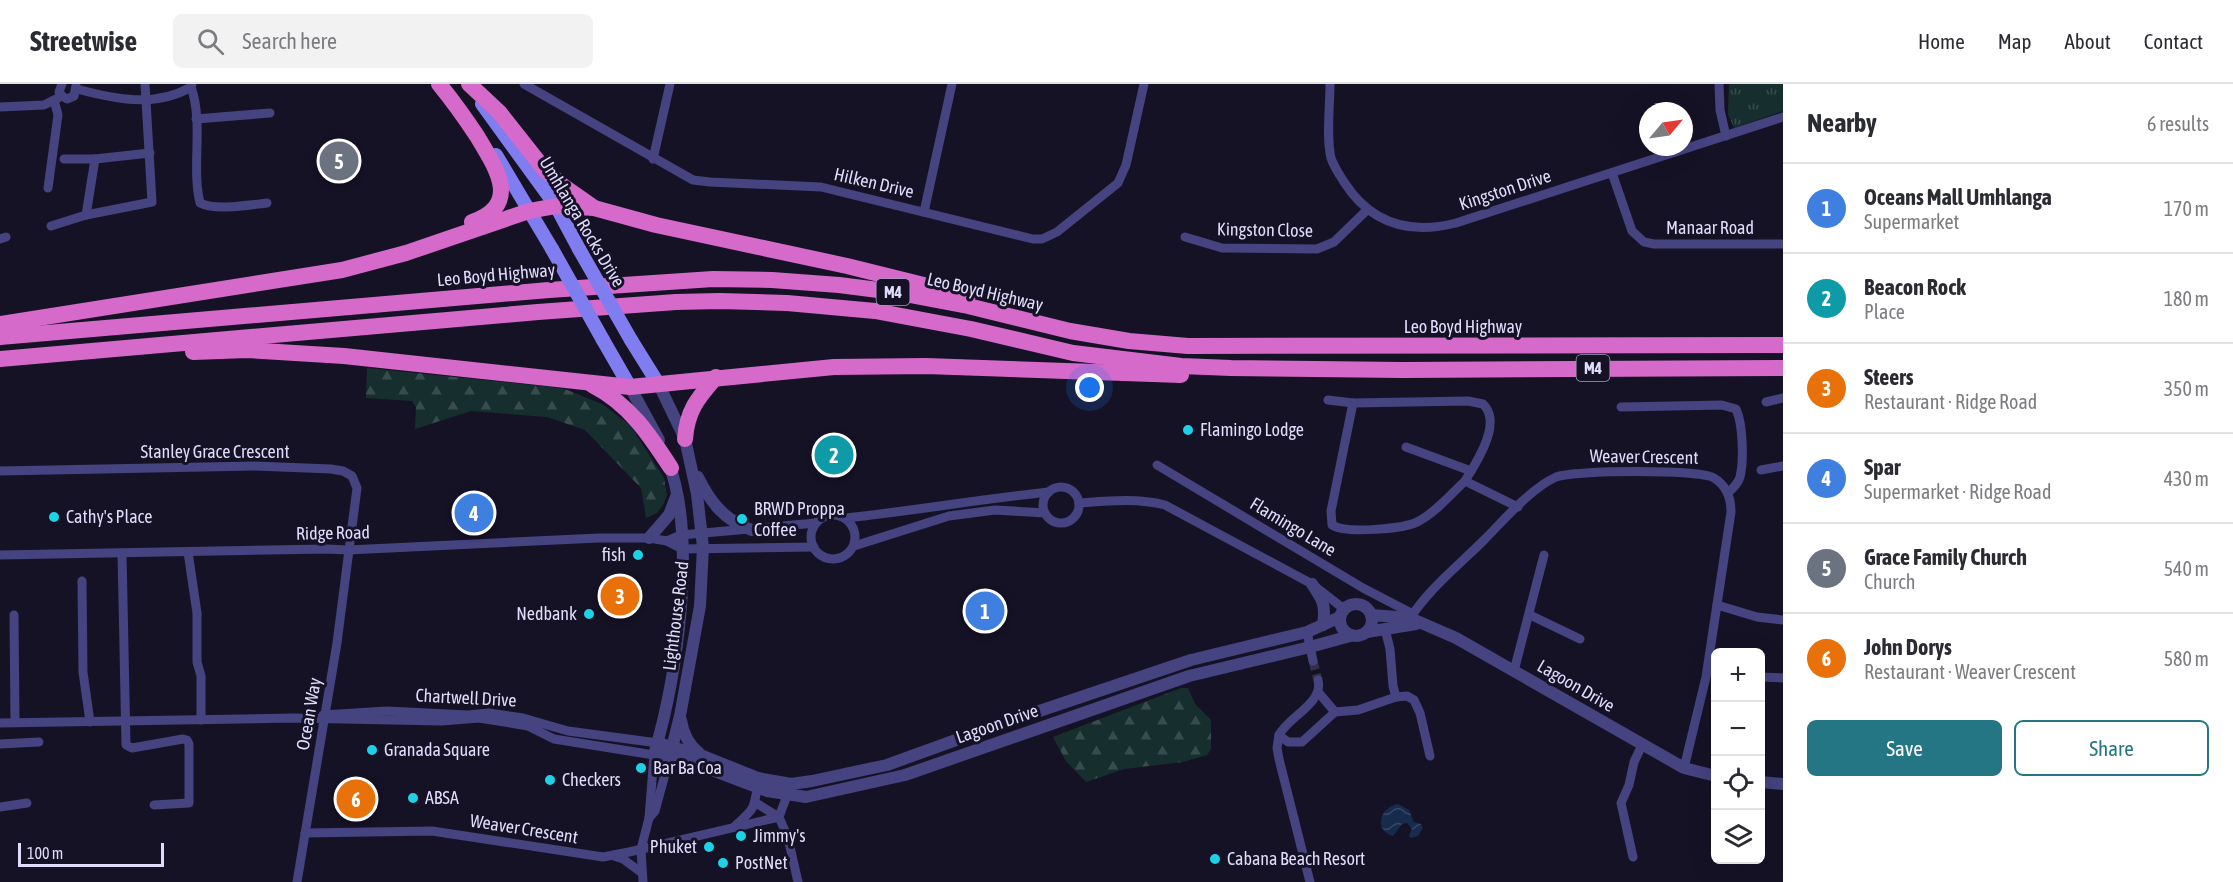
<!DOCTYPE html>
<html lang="en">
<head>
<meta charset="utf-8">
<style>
  :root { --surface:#fff; --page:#f2f2f3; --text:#2b2b33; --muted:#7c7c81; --line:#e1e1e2; --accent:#257684 }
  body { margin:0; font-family:"Asap Condensed",sans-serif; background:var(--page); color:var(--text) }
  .controls { position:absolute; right:18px; bottom:18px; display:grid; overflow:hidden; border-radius:9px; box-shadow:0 6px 24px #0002 }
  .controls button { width:54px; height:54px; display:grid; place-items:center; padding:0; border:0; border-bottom:2px solid var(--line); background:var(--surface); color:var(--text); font:30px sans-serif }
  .compass { position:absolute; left:1639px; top:18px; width:54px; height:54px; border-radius:50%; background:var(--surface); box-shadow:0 6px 24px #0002; rotate:61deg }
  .scale { position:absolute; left:18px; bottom:15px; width:146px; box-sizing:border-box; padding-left:6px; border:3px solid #dfdbfb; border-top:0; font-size:16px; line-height:21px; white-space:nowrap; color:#dfdbfb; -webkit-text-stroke:4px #161226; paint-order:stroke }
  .you { position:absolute; left:1090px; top:304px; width:21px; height:21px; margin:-15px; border:4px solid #fff; border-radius:50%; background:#1a73e8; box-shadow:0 0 0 9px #1a73e833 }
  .badge { display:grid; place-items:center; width:39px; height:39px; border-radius:50%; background:var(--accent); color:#fff; font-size:20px; font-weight:700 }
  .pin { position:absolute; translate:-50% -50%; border:3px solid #fff; box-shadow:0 2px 6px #0006 }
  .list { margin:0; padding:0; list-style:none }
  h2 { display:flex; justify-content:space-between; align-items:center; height:78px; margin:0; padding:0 24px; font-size:26px }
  h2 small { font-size:20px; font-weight:400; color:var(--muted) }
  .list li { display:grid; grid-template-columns:39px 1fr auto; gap:18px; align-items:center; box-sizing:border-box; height:90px; padding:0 24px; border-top:2px solid var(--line) }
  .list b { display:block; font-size:22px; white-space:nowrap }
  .list p { margin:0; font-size:20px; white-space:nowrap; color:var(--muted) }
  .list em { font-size:20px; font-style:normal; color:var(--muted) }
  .actions { display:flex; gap:12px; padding:18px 24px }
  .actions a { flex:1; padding:14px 0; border:2px solid var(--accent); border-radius:9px; text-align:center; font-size:21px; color:var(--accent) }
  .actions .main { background:var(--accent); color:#fff }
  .icon { flex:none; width:33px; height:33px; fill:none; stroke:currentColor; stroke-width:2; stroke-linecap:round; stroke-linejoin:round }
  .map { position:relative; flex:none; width:1783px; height:798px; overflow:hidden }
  header { display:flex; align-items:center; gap:36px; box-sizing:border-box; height:84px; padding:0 30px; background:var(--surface); border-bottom:2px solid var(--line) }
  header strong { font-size:28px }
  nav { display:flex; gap:33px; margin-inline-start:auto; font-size:21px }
  .search { width:420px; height:54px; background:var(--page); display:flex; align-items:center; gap:15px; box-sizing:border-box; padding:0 21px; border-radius:9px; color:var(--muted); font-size:22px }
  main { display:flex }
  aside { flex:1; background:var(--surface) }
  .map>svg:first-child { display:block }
  .forest { fill:url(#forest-firs) }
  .park { fill:url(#park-tufts) }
  .water { fill:url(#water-waves) }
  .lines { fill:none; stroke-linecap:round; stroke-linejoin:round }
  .minor-tunnel { stroke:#343046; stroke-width:9; stroke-dasharray:9 4.5; stroke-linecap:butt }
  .minor { stroke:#454380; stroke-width:9 }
  .tertiary { stroke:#454380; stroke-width:12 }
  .secondary { stroke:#807df0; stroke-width:14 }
  .trunk { stroke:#d66aca; stroke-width:16 }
  .secondary-bridge { stroke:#807df0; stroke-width:14 }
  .poi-dot { fill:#1dd2e6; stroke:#161226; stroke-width:2 }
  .labels { text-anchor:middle; stroke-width:6; stroke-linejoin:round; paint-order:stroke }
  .shield { fill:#161226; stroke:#a39fbb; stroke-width:1.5 }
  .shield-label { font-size:16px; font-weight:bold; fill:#dfdbfb }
  .street-label { font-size:18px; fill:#dfdbfb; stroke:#161226 }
  .poi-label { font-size:18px; fill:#dfdbfb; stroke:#161226; text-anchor:start }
</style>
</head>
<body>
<header>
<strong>Streetwise</strong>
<div class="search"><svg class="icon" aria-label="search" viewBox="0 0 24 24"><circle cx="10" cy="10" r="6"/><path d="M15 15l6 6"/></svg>Search here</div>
<nav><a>Home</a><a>Map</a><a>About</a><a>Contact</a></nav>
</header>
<main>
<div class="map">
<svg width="1783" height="798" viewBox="0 0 1783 798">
  <defs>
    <pattern id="forest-firs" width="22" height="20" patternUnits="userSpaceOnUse" patternTransform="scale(1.5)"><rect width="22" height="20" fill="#162f2e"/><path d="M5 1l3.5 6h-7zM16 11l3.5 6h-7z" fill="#374d4d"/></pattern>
    <pattern id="park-tufts" width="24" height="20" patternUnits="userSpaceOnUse" patternTransform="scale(1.5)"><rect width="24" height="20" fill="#162f2e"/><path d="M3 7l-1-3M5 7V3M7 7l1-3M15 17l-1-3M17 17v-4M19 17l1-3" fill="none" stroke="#374d4d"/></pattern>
    <pattern id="water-waves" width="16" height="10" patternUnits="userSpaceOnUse" patternTransform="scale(1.5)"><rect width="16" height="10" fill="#172b4c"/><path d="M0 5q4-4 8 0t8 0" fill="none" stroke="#384967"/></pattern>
  </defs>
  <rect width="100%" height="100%" fill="#161226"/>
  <g class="forest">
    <polygon points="367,284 543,302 565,305 602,320 630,341 664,394 667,411 663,421 657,429 646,434 641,404 585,346 547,333 471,327 415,345 416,323 412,317 366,314"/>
    <polygon points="1181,604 1188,604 1195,620 1211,636 1211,665 1207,671 1183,678 1124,685 1086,698 1066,677 1053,653"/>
  </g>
  <polygon class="park" points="1729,0 1783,0 1783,27 1734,44 1728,30"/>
  <path class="water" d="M1398 720 1409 726 1414 738 1421 740 1423 744 1418 752 1411 754 1409 752 1412 745 1407 739 1402 740 1393 752C1373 746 1380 723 1398 720Z"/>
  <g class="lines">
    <polyline class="minor-tunnel" points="1313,577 1318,596"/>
    <g class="minor">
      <polyline points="62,0 59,8 62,12 67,15 74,12 76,2"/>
      <path d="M192 0 191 3C204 40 191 82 200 119 216 127 249 121 267 119"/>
      <polyline points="524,0 693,96 710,98 821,103 1033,155 1042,155 1057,148 1118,99 1126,81 1144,0"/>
      <path d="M1330 0C1330 22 1326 53 1331 74 1334 83 1339 90 1344 98 1371 140 1409 151 1456 139L1783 33"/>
      <polyline points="1719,0 1720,26 1726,52"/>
      <path d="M77 5C114 15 155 24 191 3"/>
      <polyline points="0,23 44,21 62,12"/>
      <polyline points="196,35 270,29"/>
      <polyline points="64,75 95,75 150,69"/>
      <polyline points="653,75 670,0"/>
      <polyline points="1612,89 1632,147 1644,158 1654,160 1783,160"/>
      <polyline points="48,104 58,31 54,16"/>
      <polyline points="924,128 952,0"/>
      <polyline points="86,131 95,75"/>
      <polyline points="51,142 86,131 152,118 145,0"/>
      <polyline points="1185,153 1222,164 1317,165 1334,158 1367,126"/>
      <polyline points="0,155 6,153"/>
      <path d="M1328 316 1353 319 1468 317 1483 320C1503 339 1476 379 1465 397"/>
      <polyline points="1766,318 1783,314"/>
      <path d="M1353 319 1331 427 1332 441C1346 450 1405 445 1419 437 1436 428 1451 410 1465 397L1518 423"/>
      <path d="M1621 323 1722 321 1736 325C1743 340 1744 377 1740 393 1738 400 1733 404 1728 409"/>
      <polyline points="1406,363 1471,387"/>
      <polyline points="1157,381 1363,504 1413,530"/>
      <polyline points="1761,386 1783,382"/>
      <polyline points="0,387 255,382 331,385 343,387 352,392 357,404 337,559 297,798"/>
      <circle cx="1061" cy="421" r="18"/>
      <path d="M1079 419C1108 417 1137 414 1165 421L1312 500 1344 525"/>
      <circle cx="833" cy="453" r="22"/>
      <path d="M845 434C913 427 981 415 1049 408"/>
      <polyline points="854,462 949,432 995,426 1045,429"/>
      <polyline points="814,463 682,465 667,457 681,451 816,439"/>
      <polyline points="188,468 197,529 197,578 201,592 201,636"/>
      <polyline points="122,469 126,661 132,664 183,655 187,656 189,660 189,719 154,721"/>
      <polyline points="0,471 327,465 348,466 599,454 649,454 667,457"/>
      <polyline points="82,497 83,588 90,638"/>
      <polyline points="1717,521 1757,533 1783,536"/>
      <polyline points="14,531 15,638"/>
      <polyline points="1530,531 1580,555"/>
      <path d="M1407 539C1426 507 1458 482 1484 456 1504 436 1530 405 1556 393 1573 386 1700 385 1714 394 1727 402 1731 414 1731 428L1706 593 1684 684"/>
      <polyline points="1307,548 1313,577"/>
      <polyline points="1514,587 1544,471"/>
      <polyline points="1760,593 1783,594"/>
      <path d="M1318 596C1324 619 1288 633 1279 651L1288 658H1302L1335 628 1358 626 1396 613 1393 602 1390 565 1385 545"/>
      <polyline points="1318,608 1335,628"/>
      <polyline points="1396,613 1407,612 1414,616 1420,629 1430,672"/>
      <polyline points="323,631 387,627 468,631 489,629 523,634 568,647 658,659"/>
      <polyline points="0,639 293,634 442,637 479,634 528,642 554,655 654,671 649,734 641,765 643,798"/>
      <polyline points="1279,651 1277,664 1279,675 1310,798"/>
      <polyline points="0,660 39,658"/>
      <polyline points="789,706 779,733 788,754 798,798"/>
      <polyline points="756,719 779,733"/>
      <polyline points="0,723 27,719"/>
      <polyline points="649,734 655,727 670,672"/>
      <path d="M735 742C755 724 754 725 758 699"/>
      <polyline points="305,749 432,747 603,773 629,768 779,733"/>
      <polyline points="614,772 623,775 642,789"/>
      <polyline points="1633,773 1621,719 1629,701 1634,678 1642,661"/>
    </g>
    <g class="tertiary">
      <polyline points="659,301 685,355 697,410 703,463 700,522 680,632 671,668"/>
      <polyline points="630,303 659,356"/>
      <path d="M668 377C698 455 677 592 654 671L680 674 767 707 806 713 905 691 1189 592 1310 563 1350 552"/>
      <path d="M698 393C710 418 725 437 752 446"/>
      <polyline points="649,454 669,431 676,413"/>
      <path d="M1312 500C1323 516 1326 521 1323 541"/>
      <circle cx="1356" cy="536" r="16"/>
      <polyline points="1371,531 1410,534 1456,554 1684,684 1716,692"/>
      <polyline points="1367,548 1416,540"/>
      <path d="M681 636C683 650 688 660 699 669"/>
      <polyline points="658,659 703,672 758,694 791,700 812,697 887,681 992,643 1191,576 1307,548 1340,533"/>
      <polyline points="1760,698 1783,700"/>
    </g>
    <g class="secondary">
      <polyline points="482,20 556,122 579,165"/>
      <polyline points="496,71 552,165"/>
      <polyline points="603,256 630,303"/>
      <polyline points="631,256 659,301"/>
    </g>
    <g class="trunk">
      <path d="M439 0C453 17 465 34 477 52 496 84 522 120 472 138"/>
      <polyline points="469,0 499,28 544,85 563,102 593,123"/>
      <polyline points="0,240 342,186 406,169 529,127 556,122 594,124 656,141 847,182 968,212"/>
      <polyline points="0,253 549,206 713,195 772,196 839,201 894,208 968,222 1070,247 1129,257 1188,262 1783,261"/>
      <polyline points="193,268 247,266 344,272 630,303 834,283 926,282 1181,291"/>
      <polyline points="0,275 538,228 676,218 720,217 787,219 875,227 971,245 1073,269 1181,282 1231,284 1403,286 1783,284"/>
      <path d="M592 301C629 320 649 350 671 384"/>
      <path d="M685 355C687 326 698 314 716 293"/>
    </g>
    <g class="secondary-bridge">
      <polyline points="552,165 603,256"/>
      <polyline points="579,165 631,256"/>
    </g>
  </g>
  <g class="poi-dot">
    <circle cx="1188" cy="346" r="6"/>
    <circle cx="54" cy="433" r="6"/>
    <circle cx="742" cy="435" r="6"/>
    <circle cx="638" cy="471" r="6"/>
    <circle cx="589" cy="530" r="6"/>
    <circle cx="372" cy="666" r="6"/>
    <circle cx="641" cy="684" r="6"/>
    <circle cx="550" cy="696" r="6"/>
    <circle cx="413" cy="714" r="6"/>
    <circle cx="741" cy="752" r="6"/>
    <circle cx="709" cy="763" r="6"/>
    <circle cx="1215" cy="775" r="6"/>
    <circle cx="723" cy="779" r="6"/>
  </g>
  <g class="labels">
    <g class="shield">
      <rect x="876.5" y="195" width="33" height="26" rx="4.5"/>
      <rect x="1576.5" y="271" width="33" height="26" rx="4.5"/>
    </g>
    <g class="shield-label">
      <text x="893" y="214">M4</text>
      <text x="1593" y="290">M4</text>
    </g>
    <g class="street-label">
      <text transform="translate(874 99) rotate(13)" y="6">Hilken Drive</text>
      <text transform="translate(1505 106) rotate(-18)" y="6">Kingston Drive</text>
      <text transform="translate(582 138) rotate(59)" y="6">Umhlanga Rocks Drive</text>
      <text x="1710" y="150">Manaar Road</text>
      <text transform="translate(1265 146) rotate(1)" y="6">Kingston Close</text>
      <text transform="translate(496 191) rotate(-5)" y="6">Leo Boyd Highway</text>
      <text transform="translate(985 208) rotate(13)" y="6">Leo Boyd Highway</text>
      <text x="1463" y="249">Leo Boyd Highway</text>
      <text x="215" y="374">Stanley Grace Crescent</text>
      <text transform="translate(1644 373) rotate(1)" y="6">Weaver Crescent</text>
      <text transform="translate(1293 443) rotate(31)" y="6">Flamingo Lane</text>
      <text transform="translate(333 449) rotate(-1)" y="6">Ridge Road</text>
      <text transform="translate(676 532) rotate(-83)" y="6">Lighthouse Road</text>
      <text transform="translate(1576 602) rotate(30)" y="6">Lagoon Drive</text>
      <text transform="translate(466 614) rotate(3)" y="6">Chartwell Drive</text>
      <text transform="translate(309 630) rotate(-80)" y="6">Ocean Way</text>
      <text transform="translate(997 640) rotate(-19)" y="6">Lagoon Drive</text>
      <text transform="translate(524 745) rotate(9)" y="6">Weaver Crescent</text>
    </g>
    <g class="poi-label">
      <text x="1200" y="352">Flamingo Lodge</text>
      <text x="754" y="431">BRWD Proppa<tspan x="754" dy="21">Coffee</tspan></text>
      <text x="66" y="439">Cathy's Place</text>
      <text x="626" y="477" text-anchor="end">fish</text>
      <text x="577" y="536" text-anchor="end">Nedbank</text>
      <text x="384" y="672">Granada Square</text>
      <text x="653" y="690">Bar Ba Coa</text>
      <text x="562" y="702">Checkers</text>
      <text x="425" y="720">ABSA</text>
      <text x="753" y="758">Jimmy's</text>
      <text x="697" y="769" text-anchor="end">Phuket</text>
      <text x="1227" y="781">Cabana Beach Resort</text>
      <text x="735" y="785">PostNet</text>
    </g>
  </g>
</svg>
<div class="controls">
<button>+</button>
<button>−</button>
<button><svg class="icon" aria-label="locate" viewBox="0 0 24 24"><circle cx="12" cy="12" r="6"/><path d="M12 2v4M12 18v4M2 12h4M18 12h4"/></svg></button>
<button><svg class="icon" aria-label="layers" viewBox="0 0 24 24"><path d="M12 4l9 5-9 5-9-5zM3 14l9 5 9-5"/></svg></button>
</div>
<svg class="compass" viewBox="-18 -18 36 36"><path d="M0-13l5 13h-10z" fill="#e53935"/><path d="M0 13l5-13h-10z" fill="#7c7c81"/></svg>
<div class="scale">100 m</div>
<div class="you"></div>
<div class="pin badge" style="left:985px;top:527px;background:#3f7fe0">1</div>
<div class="pin badge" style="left:834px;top:371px;background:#0f9aa8">2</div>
<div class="pin badge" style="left:620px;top:512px;background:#e8710a">3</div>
<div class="pin badge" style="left:474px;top:429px;background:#3f7fe0">4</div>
<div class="pin badge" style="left:339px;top:77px;background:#6b7280">5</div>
<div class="pin badge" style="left:356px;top:715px;background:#e8710a">6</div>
</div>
<aside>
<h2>Nearby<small>6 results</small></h2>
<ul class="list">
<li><span class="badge" style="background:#3f7fe0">1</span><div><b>Oceans Mall Umhlanga</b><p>Supermarket</p></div><em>170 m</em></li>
<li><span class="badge" style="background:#0f9aa8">2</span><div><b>Beacon Rock</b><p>Place</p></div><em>180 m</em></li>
<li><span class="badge" style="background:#e8710a">3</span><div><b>Steers</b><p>Restaurant · Ridge Road</p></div><em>350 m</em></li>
<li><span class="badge" style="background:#3f7fe0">4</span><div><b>Spar</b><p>Supermarket · Ridge Road</p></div><em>430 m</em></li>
<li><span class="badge" style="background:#6b7280">5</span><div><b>Grace Family Church</b><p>Church</p></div><em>540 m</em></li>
<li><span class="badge" style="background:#e8710a">6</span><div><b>John Dorys</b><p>Restaurant · Weaver Crescent</p></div><em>580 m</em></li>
</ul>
<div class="actions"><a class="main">Save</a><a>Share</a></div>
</aside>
</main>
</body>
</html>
